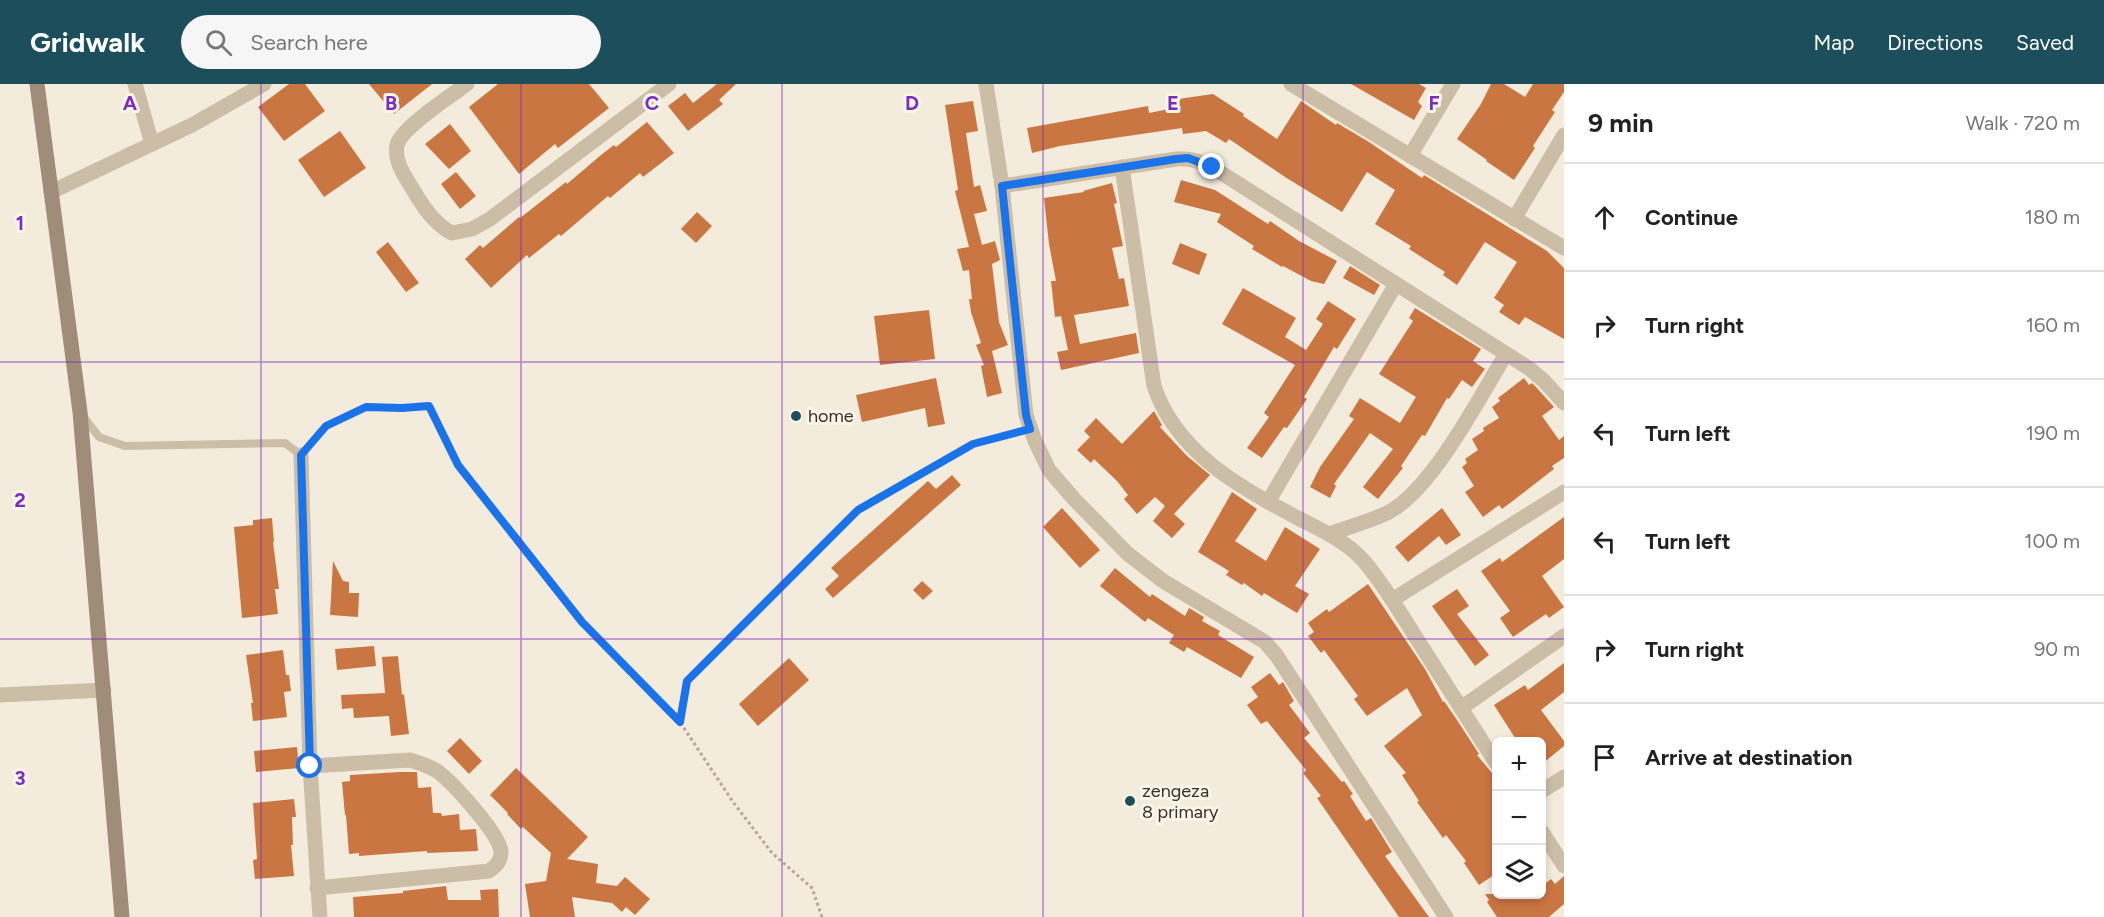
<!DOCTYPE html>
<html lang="en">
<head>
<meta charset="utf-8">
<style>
  :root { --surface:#fff; --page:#f6f6f6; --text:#222; --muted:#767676; --line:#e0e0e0; --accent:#1c4f5b }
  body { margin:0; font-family:Figtree,sans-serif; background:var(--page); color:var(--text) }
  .controls { position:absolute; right:18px; bottom:18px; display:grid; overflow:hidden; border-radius:9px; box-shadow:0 3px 9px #0003 }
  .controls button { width:54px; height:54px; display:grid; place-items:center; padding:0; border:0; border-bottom:2px solid var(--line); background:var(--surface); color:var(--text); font:30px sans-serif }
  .stop { position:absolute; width:18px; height:18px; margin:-14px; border:4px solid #1a73e8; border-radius:50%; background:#fff }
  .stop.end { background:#1a73e8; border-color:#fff; box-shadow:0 2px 6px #0008 }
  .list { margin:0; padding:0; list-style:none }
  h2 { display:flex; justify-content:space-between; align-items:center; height:78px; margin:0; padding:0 24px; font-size:26px }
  h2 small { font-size:20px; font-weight:400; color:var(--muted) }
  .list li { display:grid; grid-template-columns:39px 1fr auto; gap:18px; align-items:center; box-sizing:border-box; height:108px; padding:0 24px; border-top:2px solid var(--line) }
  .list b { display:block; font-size:22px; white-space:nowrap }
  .list em { font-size:20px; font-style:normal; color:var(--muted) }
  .icon { flex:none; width:33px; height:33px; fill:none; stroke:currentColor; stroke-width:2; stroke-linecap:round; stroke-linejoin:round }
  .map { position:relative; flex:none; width:1564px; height:833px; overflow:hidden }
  header { display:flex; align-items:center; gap:36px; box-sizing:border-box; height:84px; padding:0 30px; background:var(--accent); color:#fff }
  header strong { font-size:28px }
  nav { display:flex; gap:33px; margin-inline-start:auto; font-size:21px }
  .search { width:420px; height:54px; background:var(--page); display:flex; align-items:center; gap:15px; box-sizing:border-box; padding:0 21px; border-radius:33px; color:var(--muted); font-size:22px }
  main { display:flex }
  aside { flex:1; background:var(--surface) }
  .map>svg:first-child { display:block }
  .building { fill:#ca7643 }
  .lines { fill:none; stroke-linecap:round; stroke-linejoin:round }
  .path { stroke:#b8a791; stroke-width:3; stroke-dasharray:3 3; stroke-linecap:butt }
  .lane { stroke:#ccbda7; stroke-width:8 }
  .street { stroke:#ccbda7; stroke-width:15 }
  .secondary { stroke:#9f8c79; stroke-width:15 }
  .route { stroke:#1a73e8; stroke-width:8 }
  .grid { fill:none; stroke:#7b2cbf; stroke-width:1.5; stroke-opacity:0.55 }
  .poi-dot { fill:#1c4f5b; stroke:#faf5e9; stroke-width:2 }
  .labels { text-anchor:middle; stroke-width:6; stroke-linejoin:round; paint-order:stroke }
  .poi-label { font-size:18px; fill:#382f28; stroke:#faf5e9; text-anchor:start }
  .grid-label { font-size:20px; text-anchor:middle; font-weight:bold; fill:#7b2cbf; stroke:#faf5e9; stroke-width:6; stroke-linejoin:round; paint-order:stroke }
</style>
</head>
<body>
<header>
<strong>Gridwalk</strong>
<div class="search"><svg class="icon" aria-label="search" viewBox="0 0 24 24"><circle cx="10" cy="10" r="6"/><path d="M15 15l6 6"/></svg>Search here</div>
<nav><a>Map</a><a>Directions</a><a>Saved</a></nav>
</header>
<main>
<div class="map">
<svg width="1564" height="833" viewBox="0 0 1564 833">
  <rect width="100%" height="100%" fill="#f3ebdc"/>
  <g class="building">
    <polygon points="289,0 305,0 325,27 284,57 258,23"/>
    <polygon points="369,0 432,0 394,30"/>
    <polygon points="498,0 589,0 609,24 558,64 555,60 519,90 469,23"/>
    <polygon points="717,0 736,0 719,16 723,20 688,47 668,22 685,9 693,19"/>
    <polygon points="1351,0 1419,0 1426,4 1418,18 1422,22 1414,36"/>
    <polygon points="1491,0 1504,0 1525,13 1533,0 1564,0 1564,8 1552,26 1555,28 1533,62 1535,64 1514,96 1486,77 1487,76 1457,55 1481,20"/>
    <polygon points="1213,10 1244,30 1243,32 1277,55 1301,17 1336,41 1337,39 1369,58 1422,94 1424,91 1547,167 1564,184 1564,255 1525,233 1519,241 1499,228 1504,221 1494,214 1517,178 1485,158 1457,201 1443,191 1445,188 1409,165 1411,162 1375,140 1395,106 1367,88 1342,128 1285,93 1229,55 1226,59 1206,47 1183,50 1182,44 1060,62 1032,69 1027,44 1148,22 1149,29 1179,23 1178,15"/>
    <polygon points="973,17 978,47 966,49 974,103 980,101 987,127 974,130 982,161 995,157 1000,176 992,180 999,238 1008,261 992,267 1002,309 987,313 981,282 984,281 976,261 981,259 971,228 969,215 972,215 969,186 963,187 957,165 969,163 955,107 958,106 945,21"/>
    <polygon points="647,38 674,69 643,93 640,89 610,114 608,112 561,152 559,150 529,174 527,171 491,204 465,175 480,161 483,164 519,133 520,134 566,98 567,100 601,71 614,61 616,63"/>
    <polygon points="450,40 471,67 449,85 425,60"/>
    <polygon points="340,47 366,84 324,113 298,76"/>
    <polygon points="456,88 476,112 460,125 441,100"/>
    <polygon points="1181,96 1215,106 1268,140 1270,137 1299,157 1337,177 1324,200 1311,197 1283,182 1282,183 1252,165 1254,162 1217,138 1221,130 1174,118"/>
    <polygon points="1112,99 1117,119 1114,120 1123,162 1112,164 1119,195 1124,194 1129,222 1074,231 1080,260 1136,249 1139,269 1061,286 1057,268 1068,266 1061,232 1055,233 1051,197 1056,197 1049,160 1044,114 1084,108 1083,107"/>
    <polygon points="697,128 712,142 696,159 681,145"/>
    <polygon points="388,158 419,199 406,208 376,168"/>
    <polygon points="1180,159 1207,170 1199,191 1172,180"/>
    <polygon points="1350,182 1380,201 1374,211 1343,194"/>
    <polygon points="1243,204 1296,234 1285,253 1306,266 1323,240 1316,235 1328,217 1356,235 1337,265 1334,263 1304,313 1307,315 1287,344 1284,343 1262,374 1247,364 1269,333 1264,329 1295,281 1222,240"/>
    <polygon points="1415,224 1481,265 1473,277 1485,285 1472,303 1462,296 1449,315 1447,314 1425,352 1422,351 1401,382 1403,384 1378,415 1363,403 1393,365 1370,349 1334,400 1336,402 1330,414 1310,403 1320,383 1354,335 1349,332 1360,314 1400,339 1416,313 1379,290 1413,237 1409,234"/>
    <polygon points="929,226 935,275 880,281 874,232"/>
    <polygon points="936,294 945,340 928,343 925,324 862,338 856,311"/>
    <polygon points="1524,294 1529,301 1532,299 1536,303 1554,323 1542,332 1559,356 1564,352 1564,374 1552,382 1554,385 1514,416 1502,425 1499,421 1483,433 1465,408 1474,402 1462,383 1467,379 1465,375 1478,366 1472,355 1484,347 1483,344 1499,334 1492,323 1500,317 1498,314"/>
    <polygon points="1154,327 1162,341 1160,343 1187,372 1210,391 1174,430 1185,440 1172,454 1153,437 1165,422 1155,413 1137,430 1124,415 1128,411 1117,397 1094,375 1091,379 1077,366 1090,353 1084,347 1096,334 1122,360"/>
    <polygon points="952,391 961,401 833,514 825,505 839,492 831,484 928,397 936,405"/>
    <polygon points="1232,408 1257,425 1235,457 1266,477 1285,443 1320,465 1295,502 1309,510 1297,529 1264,509 1262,512 1244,499 1242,501 1226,491 1229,487 1198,468"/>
    <polygon points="1062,424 1100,466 1080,484 1043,443"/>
    <polygon points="1442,424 1461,451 1446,461 1439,452 1408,478 1395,463"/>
    <polygon points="1564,433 1564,475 1542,492 1564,523 1549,534 1546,530 1513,553 1500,534 1510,527 1481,487 1500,474 1502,478"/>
    <polygon points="272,434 274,458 273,458 279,505 275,505 278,530 242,534 234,443 253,441 253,436"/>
    <polygon points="333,477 343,497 349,498 349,509 359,509 358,533 330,531"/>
    <polygon points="1115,484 1150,513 1152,510 1185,532 1189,524 1204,533 1202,537 1220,547 1218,551 1254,573 1241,594 1187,563 1184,568 1169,559 1174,551 1148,534 1145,538 1100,502"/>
    <polygon points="922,497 933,507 923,516 913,506"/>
    <polygon points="1368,500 1425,585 1443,618 1444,617 1457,636 1479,670 1477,671 1497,695 1497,789 1479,801 1464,779 1466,777 1446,751 1443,754 1417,718 1419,717 1402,691 1406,689 1384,662 1422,631 1407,604 1367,632 1354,615 1358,612 1324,566 1321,569 1308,552 1314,548 1308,539 1327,525 1329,528"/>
    <polygon points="1457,505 1469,522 1457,530 1489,571 1475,582 1432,522"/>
    <polygon points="374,562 376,582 337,586 335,565"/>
    <polygon points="283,566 286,591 289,591 291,607 284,608 287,633 253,637 251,619 253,619 246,571"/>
    <polygon points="398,572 402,611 404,610 409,650 391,652 389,632 354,634 353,624 342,625 341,611 385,609 382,573"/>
    <polygon points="789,574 809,596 758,642 739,620"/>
    <polygon points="1564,579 1564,608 1541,626 1564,657 1564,662 1542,680 1542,659 1543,657 1517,657 1494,621 1525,601 1528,606"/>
    <polygon points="1270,589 1279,601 1283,598 1294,617 1289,621 1310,649 1304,654 1342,698 1344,697 1353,710 1350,712 1366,737 1371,734 1392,768 1385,772 1429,833 1399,833 1317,714 1321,712 1303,689 1306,686 1267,637 1261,640 1247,621 1258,613 1251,603"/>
    <polygon points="460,654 482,677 469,690 447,667"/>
    <polygon points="297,663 299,684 256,688 254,667"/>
    <polygon points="516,684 588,753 567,775 598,780 596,799 617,802 625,793 650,815 635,831 626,823 622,828 612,819 572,813 575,833 530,833 525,800 546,797 551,769 523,743 521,745 507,730 508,729 490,711"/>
    <polygon points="400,688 417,688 418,704 431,703 433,729 441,729 442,732 459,730 460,746 476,745 478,767 427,769 427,767 359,772 359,769 349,770 346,731 345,731 342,698 350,697 350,691"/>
    <polygon points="294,715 296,733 292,733 293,761 291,761 294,792 255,795 253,776 257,775 253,719"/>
    <polygon points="1564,792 1564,820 1549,833 1497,833 1487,818 1489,816 1485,810 1542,810 1542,802 1551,795 1555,800"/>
    <polygon points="446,802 448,816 481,816 480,806 498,805 499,833 354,833 353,813 403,809 403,807"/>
  </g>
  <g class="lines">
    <g class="path">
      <polyline points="310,361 326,342 366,323 402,324 429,322 458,381 582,538 680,638"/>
      <polyline points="822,833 812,804 772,769 733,718 680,638 687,597 858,426 973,360 1018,348"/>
    </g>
    <polyline class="lane" points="83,332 99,353 125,362 285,359 301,371"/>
    <g class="street">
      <polyline points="135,0 152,60"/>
      <path d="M467 0C452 11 401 44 397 61 394 77 404 91 412 104 422 121 434 140 452 149L472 145 490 135 669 0"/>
      <polyline points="986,0 1002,102 1026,331 1035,357 1049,386 1074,415 1128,470 1163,497 1265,558 1277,572 1446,833"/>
      <polyline points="1291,0 1564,164"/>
      <polyline points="1410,72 1453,0"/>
      <path d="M1122 83 1154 302C1176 368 1240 404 1298 434 1321 446 1346 457 1363 476 1383 499 1399 527 1415 552 1442 594 1469 636 1496 679"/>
      <path d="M1002 102 1176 75C1190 74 1199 77 1212 83L1530 285 1544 297 1564 319"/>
      <polyline points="51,108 192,41 264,0"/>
      <polyline points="1514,135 1564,51"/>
      <polyline points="301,371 310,682 320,833"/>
      <polyline points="1268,418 1396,200"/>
      <path d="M1329 450C1349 443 1371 437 1389 428 1433 404 1479 314 1506 270"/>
      <polyline points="1392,516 1564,408"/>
      <polyline points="0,611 104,606"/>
      <polyline points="1461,624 1564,552"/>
      <path d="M310 682 410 676C420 679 429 682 437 687 452 698 500 750 501 768 501 777 496 782 489 787L317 804"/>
      <polyline points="1542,707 1564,693"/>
      <polyline points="1542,748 1564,782"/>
    </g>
    <polyline class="secondary" points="37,0 80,328 122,833"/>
  </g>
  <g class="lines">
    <polyline class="route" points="310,682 301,371 326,342 366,323 402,324 429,322 458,381 582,538 680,638 687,597 858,426 973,360 1030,345 1026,331 1002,102 1176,75 1188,74 1212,83"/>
  </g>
  <path class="grid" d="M261 0V833M521 0V833M782 0V833M1043 0V833M1303 0V833M0 278H1564M0 555H1564"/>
  <g class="poi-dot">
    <circle cx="796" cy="332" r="6"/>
    <circle cx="1130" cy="717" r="6"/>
  </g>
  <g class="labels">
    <g class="poi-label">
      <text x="808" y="338">home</text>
      <text x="1142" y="713">zengeza<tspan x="1142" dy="21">8 primary</tspan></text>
    </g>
  </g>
  <g class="grid-label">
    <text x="130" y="26">A</text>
    <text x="391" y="26">B</text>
    <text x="652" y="26">C</text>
    <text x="912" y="26">D</text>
    <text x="1173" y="26">E</text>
    <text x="1434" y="26">F</text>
    <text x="20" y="146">1</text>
    <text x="20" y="423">2</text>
    <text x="20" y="701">3</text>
  </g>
</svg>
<div class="controls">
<button>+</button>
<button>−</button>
<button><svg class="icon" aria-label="layers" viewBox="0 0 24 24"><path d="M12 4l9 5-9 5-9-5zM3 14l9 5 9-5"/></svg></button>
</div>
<div class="stop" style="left:310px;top:682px"></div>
<div class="stop end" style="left:1212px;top:83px"></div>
</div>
<aside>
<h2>9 min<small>Walk · 720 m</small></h2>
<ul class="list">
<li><svg class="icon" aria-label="ahead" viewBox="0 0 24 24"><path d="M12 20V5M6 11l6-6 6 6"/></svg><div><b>Continue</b></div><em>180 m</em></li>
<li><svg class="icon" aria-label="right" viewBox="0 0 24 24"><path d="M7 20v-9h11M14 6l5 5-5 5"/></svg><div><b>Turn right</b></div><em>160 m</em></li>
<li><svg class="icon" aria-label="left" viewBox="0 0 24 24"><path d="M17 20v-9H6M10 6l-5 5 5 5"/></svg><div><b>Turn left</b></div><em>190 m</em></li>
<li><svg class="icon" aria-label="left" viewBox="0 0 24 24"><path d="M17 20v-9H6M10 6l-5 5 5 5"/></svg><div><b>Turn left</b></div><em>100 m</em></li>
<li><svg class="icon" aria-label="right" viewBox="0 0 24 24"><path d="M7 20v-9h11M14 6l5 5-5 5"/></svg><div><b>Turn right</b></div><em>90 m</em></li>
<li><svg class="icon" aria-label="arrive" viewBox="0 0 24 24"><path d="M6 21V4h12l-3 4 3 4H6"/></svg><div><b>Arrive at destination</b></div></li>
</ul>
</aside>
</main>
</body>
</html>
